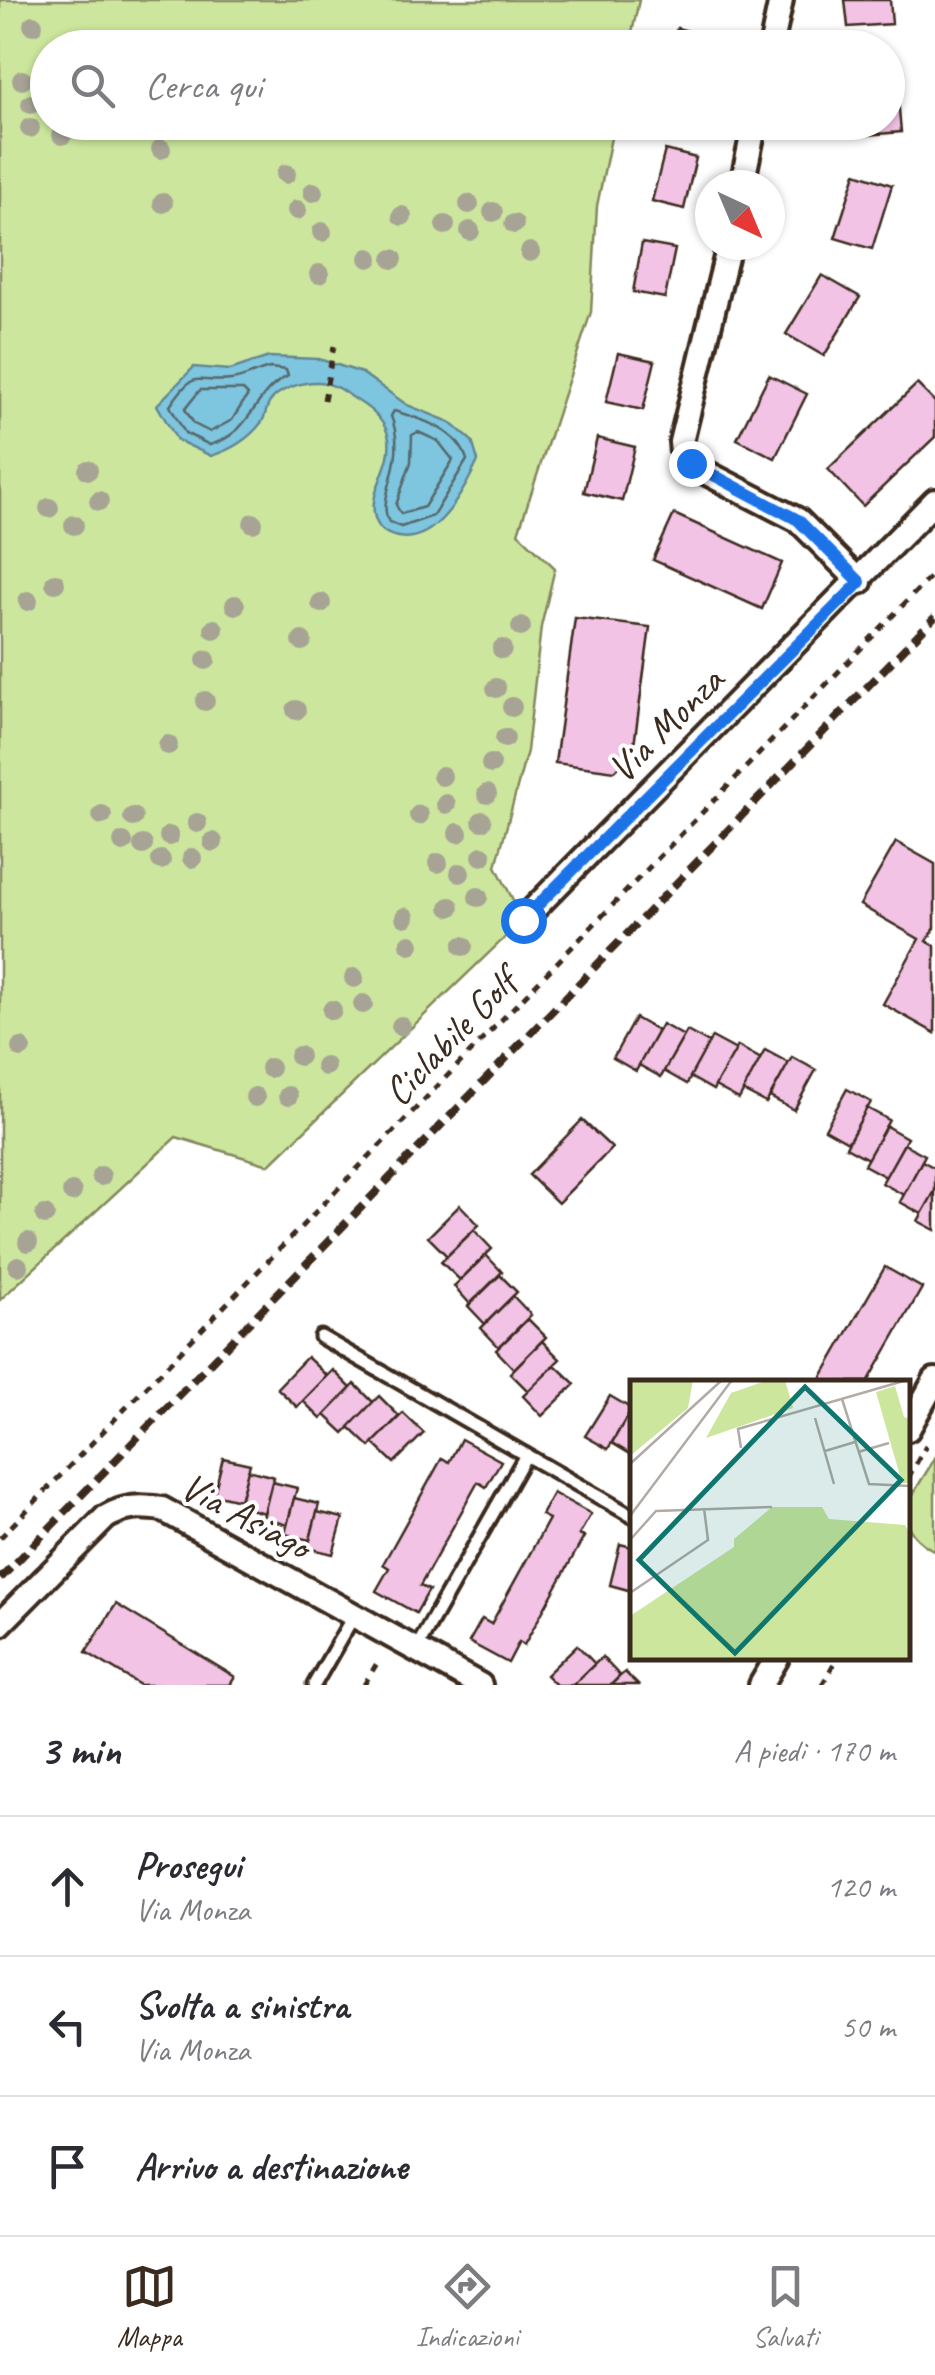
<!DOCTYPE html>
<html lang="it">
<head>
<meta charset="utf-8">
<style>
  :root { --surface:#fff; --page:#f7f7f7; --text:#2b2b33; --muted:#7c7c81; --line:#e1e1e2; --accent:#3b2a1e }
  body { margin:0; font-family:Caveat,sans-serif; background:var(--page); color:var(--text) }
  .compass { position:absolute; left:695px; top:170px; width:90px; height:90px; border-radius:50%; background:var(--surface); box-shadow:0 2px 8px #0004; rotate:136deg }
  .stop { position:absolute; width:30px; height:30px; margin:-22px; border:8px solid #1a73e8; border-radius:50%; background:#fff }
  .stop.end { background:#1a73e8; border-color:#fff; box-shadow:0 2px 10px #0008 }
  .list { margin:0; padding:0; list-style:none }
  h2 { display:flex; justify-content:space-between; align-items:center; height:130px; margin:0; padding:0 40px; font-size:42px }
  h2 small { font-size:32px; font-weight:400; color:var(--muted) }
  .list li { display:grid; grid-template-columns:65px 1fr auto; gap:30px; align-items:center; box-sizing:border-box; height:140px; padding:0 40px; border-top:2px solid var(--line) }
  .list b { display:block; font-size:38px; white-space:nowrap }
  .list p { margin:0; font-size:32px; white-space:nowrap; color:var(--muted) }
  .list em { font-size:32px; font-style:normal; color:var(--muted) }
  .icon { flex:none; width:55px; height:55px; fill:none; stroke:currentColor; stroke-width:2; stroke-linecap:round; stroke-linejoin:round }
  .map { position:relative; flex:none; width:935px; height:1685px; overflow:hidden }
  .search { position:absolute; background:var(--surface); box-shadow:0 2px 8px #0004; left:30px; right:30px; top:30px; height:110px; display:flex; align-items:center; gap:25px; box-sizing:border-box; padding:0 35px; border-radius:55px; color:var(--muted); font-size:38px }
  .sheet { height:550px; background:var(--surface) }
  nav { display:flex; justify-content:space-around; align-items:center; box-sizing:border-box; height:140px; border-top:2px solid var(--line); background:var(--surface); font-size:28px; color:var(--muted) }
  nav a { display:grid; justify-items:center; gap:5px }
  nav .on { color:var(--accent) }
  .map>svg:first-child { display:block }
  .green { fill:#cce79d; stroke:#84885e; stroke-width:2.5 }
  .water { fill:#7ec5df; stroke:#638792; stroke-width:2.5 }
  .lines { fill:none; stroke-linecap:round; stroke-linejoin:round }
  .shore { stroke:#56686b; stroke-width:2.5 }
  .building { fill:#f2c3e5; stroke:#3b2a1e; stroke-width:2.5 }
  .service-casing { stroke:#3b2a1e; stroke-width:19 }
  .minor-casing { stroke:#3b2a1e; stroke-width:30 }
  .path { stroke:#3b2a1e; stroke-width:5; stroke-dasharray:8 8; stroke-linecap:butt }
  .service { stroke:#fff; stroke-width:11 }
  .minor { stroke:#fff; stroke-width:22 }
  .rail { stroke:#3b2a1e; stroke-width:8; stroke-dasharray:15 8; stroke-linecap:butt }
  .tree { fill:#a7a495 }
  .route { stroke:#1a73e8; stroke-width:12 }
  .labels { text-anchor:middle; stroke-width:8; stroke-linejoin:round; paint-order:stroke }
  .street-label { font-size:40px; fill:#3b2a1e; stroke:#fff }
  .inset-road { fill:none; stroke:#b1aaa5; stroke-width:2.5 }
  .view { fill:#0f766e; fill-opacity:0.15; stroke:#0f766e; stroke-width:5 }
  .inset-edge { fill:none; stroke:#3b2a1e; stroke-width:5 }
</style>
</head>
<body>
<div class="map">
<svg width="935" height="1685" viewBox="0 0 935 1685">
  <rect width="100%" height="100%" fill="#fff"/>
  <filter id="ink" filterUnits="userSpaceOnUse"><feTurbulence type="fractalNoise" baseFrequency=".01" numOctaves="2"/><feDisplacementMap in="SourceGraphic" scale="20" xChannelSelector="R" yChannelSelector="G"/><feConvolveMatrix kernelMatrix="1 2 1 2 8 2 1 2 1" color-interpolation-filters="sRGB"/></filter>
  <g filter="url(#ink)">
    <g class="green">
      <polygon points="0,0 639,0 629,47 48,48 48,122 614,123 597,206 591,312 518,533 555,568 541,627 527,751 496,866 523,920 269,1165 176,1137 0,1300"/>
      <path d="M935 1458V1551C884 1524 913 1496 935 1458Z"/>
    </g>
    <path class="water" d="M269 357 319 359 362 373 407 405 450 422 472 441 478 461C464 491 435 548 394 536 387 534 380 530 377 523 358 483 427 444 358 401 346 393 332 382 317 382 302 382 278 389 270 402 265 409 266 417 261 423 248 440 230 450 211 456L177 440 157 405 194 367 230 370Z"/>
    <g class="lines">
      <g class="shore">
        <path d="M270 368 286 370 288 376C252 393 254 432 210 445L185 433 170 406C196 367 194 384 231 380 243 379 257 371 270 368Z"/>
        <polygon points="200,390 243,390 248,395 232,420 210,432 194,424 185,409"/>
        <path d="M394 411C421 419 458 429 467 460L433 516 401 527 389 522C375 496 409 463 391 416Z"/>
        <polygon points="418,432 438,441 453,460 424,507 401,514 396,505 411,462 412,435"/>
      </g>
    </g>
    <g class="building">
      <polygon points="845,0 890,0 892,24 848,27"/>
      <polygon points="677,28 726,41 724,48 672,48"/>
      <polygon points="895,63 901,132 855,136 854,122 888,122 888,64"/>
      <polygon points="665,150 696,158 684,209 652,201"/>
      <polygon points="856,173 892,185 872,249 835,238"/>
      <polygon points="642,243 675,249 665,298 633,292"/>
      <polygon points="822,275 860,297 824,356 786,334"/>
      <polygon points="618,353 655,361 643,410 606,402"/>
      <polygon points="769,375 807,394 775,458 737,439"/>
      <polygon points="917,384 935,402 935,437 863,506 828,469"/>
      <polygon points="597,438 635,447 622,501 584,492"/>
      <polygon points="674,514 782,563 762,609 653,560"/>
      <polygon points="575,618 650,627 633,753 615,771 555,763"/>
      <polygon points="896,842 935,864 935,928 927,941 935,946 935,1033 883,1004 919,939 860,905"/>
      <polygon points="635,1018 658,1031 636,1071 613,1058"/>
      <polygon points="662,1024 684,1036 661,1077 639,1065"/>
      <polygon points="687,1031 709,1043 687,1084 664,1071"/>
      <polygon points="712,1037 736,1050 713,1090 690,1077"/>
      <polygon points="738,1046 761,1059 739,1099 715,1086"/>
      <polygon points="765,1050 789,1063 766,1103 743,1091"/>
      <polygon points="792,1057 816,1070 794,1110 770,1097"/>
      <polygon points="847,1089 871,1102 848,1142 825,1129"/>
      <polygon points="867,1108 889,1120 868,1159 846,1147"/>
      <polygon points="582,1120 612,1148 558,1203 529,1175"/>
      <polygon points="886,1126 907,1138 886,1177 864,1165"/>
      <polygon points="904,1144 925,1155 904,1195 882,1183"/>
      <polygon points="922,1161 935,1168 935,1191 922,1214 900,1202"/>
      <polygon points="935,1191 935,1230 918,1221"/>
      <polygon points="460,1205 479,1225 447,1256 428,1237"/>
      <polygon points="474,1230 492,1249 460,1280 441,1262"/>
      <polygon points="486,1255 502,1272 470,1304 454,1286"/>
      <polygon points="885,1267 922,1288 868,1382 819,1382"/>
      <polygon points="500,1275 517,1292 485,1324 468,1306"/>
      <polygon points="513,1296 531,1315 499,1347 481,1328"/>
      <polygon points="528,1319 546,1337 514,1369 496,1350"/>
      <polygon points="542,1341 560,1359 528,1391 510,1373"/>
      <polygon points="307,1357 327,1376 297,1407 277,1388"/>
      <polygon points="555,1365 575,1384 542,1416 523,1396"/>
      <polygon points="333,1370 351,1388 321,1419 303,1401"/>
      <polygon points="355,1384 374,1403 344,1433 325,1415"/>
      <polygon points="379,1396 399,1416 370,1447 349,1427"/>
      <polygon points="610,1396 632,1409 608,1449 585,1436"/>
      <polygon points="632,1408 632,1455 612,1443"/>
      <polygon points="403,1413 424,1433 394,1463 373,1443"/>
      <polygon points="461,1439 501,1461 486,1487 478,1482 420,1586 429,1590 416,1613 376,1591 389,1568 383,1564 442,1458 449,1462"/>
      <polygon points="223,1458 250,1464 240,1500 214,1494"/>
      <polygon points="248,1470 274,1477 264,1513 239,1506"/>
      <polygon points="272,1482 297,1488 287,1525 263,1518"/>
      <polygon points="553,1493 591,1514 579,1535 584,1537 524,1645 519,1642 508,1663 469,1642 482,1619 491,1624 549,1519 541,1515"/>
      <polygon points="294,1498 319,1504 310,1540 285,1534"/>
      <polygon points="317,1512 343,1518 333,1554 308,1548"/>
      <polygon points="620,1544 632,1547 632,1591 610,1585"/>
      <polygon points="116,1604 235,1677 230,1685 140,1685 86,1652"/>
      <polygon points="577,1645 595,1664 573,1685 556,1685 546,1675"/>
      <polygon points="602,1657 620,1676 611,1685 573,1685"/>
      <polygon points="625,1672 638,1685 611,1685 620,1676"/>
    </g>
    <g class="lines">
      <g class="service-casing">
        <g id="service">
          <polyline points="321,1337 632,1516"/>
          <polyline points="416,1649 526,1455"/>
          <polyline points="314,1685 354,1615"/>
        </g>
      </g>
      <g class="minor-casing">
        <g id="minor">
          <polyline points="771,48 781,0"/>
          <polyline points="742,185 755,122"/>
          <polyline points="729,245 681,442 682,453 703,471 798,520 860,582"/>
          <polyline points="523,920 935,501"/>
          <polyline points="908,1429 935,1380"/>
          <path d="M0 1624 106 1517C125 1506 140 1506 162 1509L480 1685"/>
          <polyline points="761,1685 777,1658"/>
        </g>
      </g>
      <g class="path">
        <polyline points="324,400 334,346"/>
        <polyline points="908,1478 926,1446"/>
        <polyline points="0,1538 935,572"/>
        <polyline points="364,1685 380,1658"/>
        <polyline points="822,1685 837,1658"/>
      </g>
      <use href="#service" class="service"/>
      <use href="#minor" class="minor"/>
      <polyline class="rail" points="0,1579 935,617"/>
    </g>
    <g class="tree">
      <circle cx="33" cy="25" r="10"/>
      <circle cx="22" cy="80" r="10"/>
      <circle cx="31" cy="104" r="10"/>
      <circle cx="30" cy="128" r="10"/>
      <circle cx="62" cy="135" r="10"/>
      <circle cx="161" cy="149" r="10"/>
      <circle cx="286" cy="174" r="10"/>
      <circle cx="313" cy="192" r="10"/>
      <circle cx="163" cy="203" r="10"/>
      <circle cx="469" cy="204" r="10"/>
      <circle cx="297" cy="210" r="10"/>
      <circle cx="493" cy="212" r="10"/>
      <circle cx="402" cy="216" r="10"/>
      <circle cx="514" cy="224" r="10"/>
      <circle cx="445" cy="225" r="10"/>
      <circle cx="470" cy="231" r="10"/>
      <circle cx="322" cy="232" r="10"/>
      <circle cx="530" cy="252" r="10"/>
      <circle cx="369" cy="258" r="10"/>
      <circle cx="393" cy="259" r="10"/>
      <circle cx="319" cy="274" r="10"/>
      <circle cx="88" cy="470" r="10"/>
      <circle cx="99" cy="501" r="10"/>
      <circle cx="49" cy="508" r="10"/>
      <circle cx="253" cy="523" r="10"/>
      <circle cx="74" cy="525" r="10"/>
      <circle cx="55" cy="583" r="10"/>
      <circle cx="28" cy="601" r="10"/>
      <circle cx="321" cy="603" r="10"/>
      <circle cx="235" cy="605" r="10"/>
      <circle cx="521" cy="627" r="10"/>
      <circle cx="214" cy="629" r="10"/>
      <circle cx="302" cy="641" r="10"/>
      <circle cx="502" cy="649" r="10"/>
      <circle cx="206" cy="660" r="10"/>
      <circle cx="496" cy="688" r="10"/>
      <circle cx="205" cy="701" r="10"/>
      <circle cx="512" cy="707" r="10"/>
      <circle cx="296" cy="710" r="10"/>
      <circle cx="505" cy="738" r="10"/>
      <circle cx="168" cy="745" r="10"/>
      <circle cx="491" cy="764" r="10"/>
      <circle cx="442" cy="776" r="10"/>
      <circle cx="487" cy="794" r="10"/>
      <circle cx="446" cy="804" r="10"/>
      <circle cx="102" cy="815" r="10"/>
      <circle cx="419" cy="815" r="10"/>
      <circle cx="133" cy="817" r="10"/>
      <circle cx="482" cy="821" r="10"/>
      <circle cx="197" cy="823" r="10"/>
      <circle cx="458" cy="833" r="10"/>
      <circle cx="169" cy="836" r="10"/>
      <circle cx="123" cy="842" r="10"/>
      <circle cx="213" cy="842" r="10"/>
      <circle cx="143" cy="845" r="10"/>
      <circle cx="482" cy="856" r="10"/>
      <circle cx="192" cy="858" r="10"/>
      <circle cx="161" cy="860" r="10"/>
      <circle cx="438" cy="863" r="10"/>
      <circle cx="460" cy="873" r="10"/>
      <circle cx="478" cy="897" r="10"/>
      <circle cx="450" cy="907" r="10"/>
      <circle cx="405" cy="917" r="10"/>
      <circle cx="410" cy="944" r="10"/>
      <circle cx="463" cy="946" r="10"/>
      <circle cx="354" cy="978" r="10"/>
      <circle cx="363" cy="1004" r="10"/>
      <circle cx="332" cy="1010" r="10"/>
      <circle cx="401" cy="1026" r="10"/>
      <circle cx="21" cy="1048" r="10"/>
      <circle cx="299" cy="1056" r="10"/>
      <circle cx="325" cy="1066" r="10"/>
      <circle cx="270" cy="1068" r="10"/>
      <circle cx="288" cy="1096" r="10"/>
      <circle cx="255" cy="1097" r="10"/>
      <circle cx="101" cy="1176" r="10"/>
      <circle cx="72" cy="1192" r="10"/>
      <circle cx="45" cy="1215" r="10"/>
      <circle cx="28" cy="1242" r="10"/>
      <circle cx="18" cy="1266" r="10"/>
    </g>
  </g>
  <g class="lines" filter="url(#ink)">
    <polyline class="route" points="523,920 860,582 798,520 691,463"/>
  </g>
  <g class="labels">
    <g class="street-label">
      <text transform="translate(665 724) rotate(-45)" y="14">Via Monza</text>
      <text transform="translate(449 1037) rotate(-46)" y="14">Ciclabile Golf</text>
      <text transform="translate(246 1515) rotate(28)" y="14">Via Asiago</text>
    </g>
  </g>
  <g transform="translate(630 1380)">
    <rect width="280" height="280" fill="#fff"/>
    <path d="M0 0H63L58 28 0 76ZM138 0H155L163 28 76 58 101 13ZM265 6 274 37 280 39V103H272L246 12ZM142 127H192L199 139 275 145 280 153V280H0V236L104 167V159Z" fill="#cce79d"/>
    <path class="inset-road" d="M212 19 239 104 280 106M185 38 204 104M111 68 108 49 277 0M195 71 225 62M228 72 259 63M0 84 92 0M0 136 102 0M0 160 26 131 142 127M0 213 78 160 74 128"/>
    <path class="view" d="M175 7 271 100 105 273 9 180Z"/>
    <rect width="280" height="280" class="inset-edge"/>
  </g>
</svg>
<svg class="compass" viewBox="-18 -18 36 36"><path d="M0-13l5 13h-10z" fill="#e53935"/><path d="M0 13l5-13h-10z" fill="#7c7c81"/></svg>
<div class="stop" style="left:523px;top:920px"></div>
<div class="stop end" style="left:691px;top:463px"></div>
<div class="search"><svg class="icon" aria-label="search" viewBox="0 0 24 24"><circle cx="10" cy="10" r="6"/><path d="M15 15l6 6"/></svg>Cerca qui</div>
</div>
<section class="sheet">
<h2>3 min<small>A piedi · 170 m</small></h2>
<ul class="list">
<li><svg class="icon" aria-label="ahead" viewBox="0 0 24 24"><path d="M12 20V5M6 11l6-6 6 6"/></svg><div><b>Prosegui</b><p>Via Monza</p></div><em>120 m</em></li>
<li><svg class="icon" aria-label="left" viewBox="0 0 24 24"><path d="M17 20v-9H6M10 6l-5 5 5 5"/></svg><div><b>Svolta a sinistra</b><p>Via Monza</p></div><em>50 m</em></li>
<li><svg class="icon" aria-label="arrive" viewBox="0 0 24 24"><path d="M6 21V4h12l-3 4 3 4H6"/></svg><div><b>Arrivo a destinazione</b></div></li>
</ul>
</section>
<nav>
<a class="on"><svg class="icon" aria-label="map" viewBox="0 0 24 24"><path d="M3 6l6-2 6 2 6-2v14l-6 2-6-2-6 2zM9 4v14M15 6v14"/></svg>Mappa</a>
<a><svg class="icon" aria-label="directions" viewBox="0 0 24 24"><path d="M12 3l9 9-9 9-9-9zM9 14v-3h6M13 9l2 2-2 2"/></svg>Indicazioni</a>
<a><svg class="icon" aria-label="saved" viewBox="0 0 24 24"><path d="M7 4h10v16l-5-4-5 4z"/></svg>Salvati</a>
</nav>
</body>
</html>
